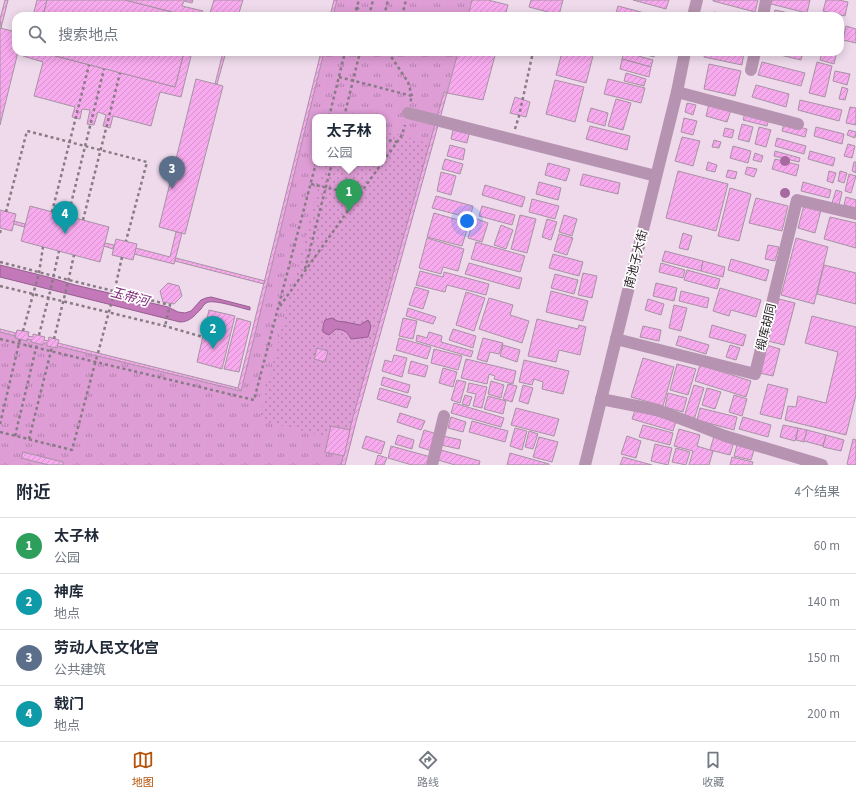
<!DOCTYPE html>
<html lang="zh">
<head>
<meta charset="utf-8">
<style>
  :root { --surface:#fff; --page:#f2f2f3; --text:#1f2937; --muted:#747a83; --line:#e0e1e3; --accent:#b45309 }
  body { margin:0; font-family:"Source Sans 3","Noto Sans SC",sans-serif; background:var(--page); color:var(--text) }
  .you { position:absolute; left:467px; top:221px; width:14px; height:14px; margin:-10px; border:3px solid #fff; border-radius:50%; background:#1a73e8; box-shadow:0 0 0 6px #1a73e833 }
  .badge { display:grid; place-items:center; width:26px; height:26px; border-radius:50%; background:var(--accent); color:#fff; font-size:13px; font-weight:700 }
  .pin { position:absolute; translate:-50% -33px; filter:drop-shadow(0 1px 2px #0008) }
  .pin::after { content:''; position:absolute; top:21px; width:14px; height:12px; background:inherit; clip-path:polygon(0 0,100% 0,50% 100%) }
  .popup { position:absolute; left:312px; top:114px; width:74px; height:52px; box-sizing:border-box; display:grid; place-content:center; border-radius:8px; background:var(--surface); filter:drop-shadow(0 1px 3px #0005); font-size:13px; white-space:nowrap; color:var(--muted) }
  .popup b { font-size:15px; color:var(--text) }
  .popup::after { content:''; position:absolute; left:50%; top:100%; margin-left:-8px; border:8px solid transparent; border-top-color:var(--surface) }
  .list { margin:0; padding:0; list-style:none }
  h2 { display:flex; justify-content:space-between; align-items:center; height:52px; margin:0; padding:0 16px; font-size:17px }
  h2 small { font-size:13px; font-weight:400; color:var(--muted) }
  .list li { display:grid; grid-template-columns:26px 1fr auto; gap:12px; align-items:center; box-sizing:border-box; height:56px; padding:0 16px; border-top:1px solid var(--line) }
  .list b { display:block; font-size:15px; white-space:nowrap }
  .list p { margin:0; font-size:13px; white-space:nowrap; color:var(--muted) }
  .list em { font-size:13px; font-style:normal; color:var(--muted) }
  .icon { flex:none; width:22px; height:22px; fill:none; stroke:currentColor; stroke-width:2; stroke-linecap:round; stroke-linejoin:round }
  .map { position:relative; flex:none; width:856px; height:465px; overflow:hidden }
  .search { position:absolute; background:var(--surface); box-shadow:0 2px 10px #0003; left:12px; right:12px; top:12px; height:44px; display:flex; align-items:center; gap:10px; box-sizing:border-box; padding:0 14px; border-radius:12px; color:var(--muted); font-size:15px }
  .sheet { height:276px; background:var(--surface) }
  nav { display:flex; justify-content:space-around; align-items:center; box-sizing:border-box; height:56px; border-top:1px solid var(--line); background:var(--surface); font-size:11px; color:var(--muted) }
  nav a { display:grid; justify-items:center; gap:2px }
  nav .on { color:var(--accent) }
  .map>svg:first-child { display:block }
  .park { fill:url(#park-tufts); fill-rule:evenodd }
  .garden { fill:url(#garden-dots) }
  .water { fill:#c378ba; stroke:#955e8e }
  .building { fill:url(#building-hatch); stroke:#a693a3 }
  .lines { fill:none; stroke-linecap:round; stroke-linejoin:round }
  .path { stroke:#887b86; stroke-width:2.5; stroke-dasharray:3 3; stroke-linecap:butt }
  .minor { stroke:#b694b1; stroke-width:12 }
  .tree { fill:#a66aa1 }
  .labels { text-anchor:middle; stroke-width:3.5; stroke-linejoin:round; paint-order:stroke }
  .street-label { font-size:12px; fill:#2a2329; stroke:#fff }
  .water-label { font-size:13px; font-style:italic; fill:#81287a; stroke:#fff }
</style>
</head>
<body>
<div class="map">
<svg width="856" height="465" viewBox="0 0 856 465">
  <defs>
    <pattern id="park-tufts" width="24" height="20" patternUnits="userSpaceOnUse"><rect width="24" height="20" fill="#de9dd5"/><path d="M3 7l-1-3M5 7V3M7 7l1-3M15 17l-1-3M17 17v-4M19 17l1-3" fill="none" stroke="#b480ad"/></pattern>
    <pattern id="garden-dots" width="8" height="8" patternUnits="userSpaceOnUse"><rect width="8" height="8" fill="#de9dd5"/><path d="M2 2h.1M6 6h.1" fill="none" stroke="#b480ad" stroke-width="1.8" stroke-linecap="round"/></pattern>
    <pattern id="building-hatch" width="6" height="6" patternUnits="userSpaceOnUse"><rect width="6" height="6" fill="#f8aaee"/><path d="M-1 1l2-2M0 6l6-6M5 7l2-2" fill="none" stroke="#d592cc"/></pattern>
  </defs>
  <rect width="100%" height="100%" fill="#eedaeb"/>
  <g class="park">
    <polygon points="337,0 472,0 468,16 333,16"/>
    <path d="M324 52H458L357 418 345 465H0V332L241 391ZM315 117H383V163H315Z"/>
  </g>
  <polygon class="garden" points="383,130 430,144 350,430 331,426 328,437 259,420 288,303 325,163 383,163"/>
  <g class="water">
    <path d="M0 265 48 277 75 285 168 307 178 312 185 313 191 311 201 300 206 298 211 297 250 307V310C241 308 216 300 208 302 205 303 203 306 201 309 195 315 190 322 180 322L0 277Z"/>
    <path d="M332 318 337 321 345 322 360 325 368 320 371 326 368 337 351 339C347 331 344 330 336 329L329 335 323 332V326L325 320Z"/>
  </g>
  <g class="building">
    <polygon points="5,0 8,0 1,28 0,19"/>
    <polygon points="37,0 47,0 43,16 33,16"/>
    <polygon points="47,0 125,0 188,16 43,16"/>
    <polygon points="125,0 193,0 192,3 184,1 182,6 203,11 201,16 188,16"/>
    <polygon points="214,0 243,0 238,16 209,16"/>
    <polygon points="334,0 337,0 333,16 330,16"/>
    <polygon points="472,0 488,0 508,5 505,16 468,16"/>
    <polygon points="531,0 563,0 559,15 529,7"/>
    <polygon points="633,0 669,0 666,9"/>
    <polygon points="713,0 758,0 755,12 713,1"/>
    <polygon points="772,0 810,0 807,13 771,4"/>
    <polygon points="826,0 839,0 848,2 845,16 823,11"/>
    <polygon points="618,6 656,16 625,16 616,13"/>
    <polygon points="775,10 798,15 798,16 773,16"/>
    <polygon points="714,12 731,16 713,16"/>
    <polygon points="846,26 856,29 856,43 843,40"/>
    <polygon points="0,28 16,32 16,52 18,52 0,125"/>
    <polygon points="24,52 40,52 175,87 184,52 192,52 181,97 160,92 151,126 113,116 110,128 103,126 106,115 98,112 94,125 87,124 90,110 82,109 80,119 72,117 75,107 34,96 43,62 23,56"/>
    <polygon points="40,52 184,52 175,87"/>
    <polygon points="223,52 226,52 217,84 215,84"/>
    <polygon points="321,52 324,52 241,391 238,388"/>
    <polygon points="458,52 496,52 483,100 447,93"/>
    <polygon points="562,52 594,52 586,83 556,75"/>
    <polygon points="624,52 653,60 651,67 622,59"/>
    <polygon points="635,52 656,52 654,57"/>
    <polygon points="705,52 744,52 742,65 704,57"/>
    <polygon points="772,52 803,52 801,60 772,53"/>
    <polygon points="822,52 837,52 834,64 820,60"/>
    <polygon points="622,59 651,67 649,77 620,69"/>
    <polygon points="762,62 805,73 801,86 758,75"/>
    <polygon points="817,62 832,66 825,97 809,93"/>
    <polygon points="709,64 741,71 735,96 704,89"/>
    <polygon points="835,71 850,74 847,85 833,81"/>
    <polygon points="626,73 646,79 644,86 624,81"/>
    <polygon points="196,79 223,86 185,234 159,227"/>
    <polygon points="608,79 645,88 641,103 604,94"/>
    <polygon points="555,80 584,87 575,122 546,114"/>
    <polygon points="756,85 789,94 786,107 752,97"/>
    <polygon points="842,87 848,89 845,100 839,99"/>
    <polygon points="444,92 447,93 357,418 345,465 341,465 353,417"/>
    <polygon points="515,97 530,102 526,117 510,113"/>
    <polygon points="616,99 631,103 623,130 608,126"/>
    <polygon points="800,100 842,110 839,121 798,110"/>
    <polygon points="687,103 696,105 693,115 685,112"/>
    <polygon points="709,104 731,110 727,122 706,116"/>
    <polygon points="850,107 856,108 856,125 846,123"/>
    <polygon points="591,108 608,113 605,126 587,121"/>
    <polygon points="745,113 769,119 767,126 743,120"/>
    <polygon points="684,118 697,121 693,135 681,132"/>
    <polygon points="784,123 807,129 805,137 782,131"/>
    <polygon points="742,124 753,127 749,142 738,139"/>
    <polygon points="590,126 630,136 627,150 586,139"/>
    <polygon points="759,127 771,130 766,147 755,144"/>
    <polygon points="816,127 844,134 842,144 814,136"/>
    <polygon points="725,128 734,130 732,138 723,136"/>
    <polygon points="453,130 469,134 467,143 451,139"/>
    <polygon points="849,130 856,132 855,138 847,135"/>
    <polygon points="682,137 700,141 693,166 675,161"/>
    <polygon points="777,138 806,146 804,154 775,146"/>
    <polygon points="714,140 721,142 719,148 712,147"/>
    <polygon points="848,144 855,146 852,158 844,156"/>
    <polygon points="450,145 465,149 463,160 447,156"/>
    <polygon points="733,146 751,151 748,163 730,158"/>
    <polygon points="775,151 800,158 799,162 774,156"/>
    <polygon points="810,151 835,158 833,166 808,159"/>
    <polygon points="755,153 763,156 761,162 753,160"/>
    <polygon points="445,159 463,164 460,174 442,169"/>
    <polygon points="775,159 799,165 796,176 772,169"/>
    <polygon points="708,162 717,165 715,172 706,170"/>
    <polygon points="854,162 856,162 856,173 852,171"/>
    <polygon points="548,163 570,169 566,181 545,175"/>
    <polygon points="747,167 757,169 754,177 745,174"/>
    <polygon points="728,170 737,172 735,179 726,177"/>
    <polygon points="678,171 728,184 716,231 666,218"/>
    <polygon points="829,171 836,173 833,183 827,181"/>
    <polygon points="840,171 847,173 844,183 838,181"/>
    <polygon points="441,172 456,176 451,195 437,191"/>
    <polygon points="583,174 620,183 618,194 580,185"/>
    <polygon points="849,174 856,176 851,193 845,191"/>
    <polygon points="539,182 561,188 558,200 536,194"/>
    <polygon points="803,182 831,190 829,198 801,191"/>
    <polygon points="485,185 525,197 522,207 482,195"/>
    <polygon points="730,188 751,194 739,241 718,236"/>
    <polygon points="836,190 842,192 839,205 832,203"/>
    <polygon points="436,196 473,206 470,218 432,208"/>
    <polygon points="846,197 856,200 856,208 844,205"/>
    <polygon points="756,198 788,206 782,231 749,223"/>
    <polygon points="532,199 559,206 555,219 529,212"/>
    <polygon points="804,205 821,210 815,233 798,228"/>
    <polygon points="30,206 109,227 100,262 21,241"/>
    <polygon points="482,206 515,215 512,225 479,216"/>
    <polygon points="0,210 16,214 12,231 0,228"/>
    <polygon points="434,213 469,223 462,246 427,237"/>
    <polygon points="520,215 536,219 527,253 511,249"/>
    <polygon points="564,215 577,219 572,236 559,232"/>
    <polygon points="830,217 856,223 856,248 824,239"/>
    <polygon points="474,218 488,223 482,242 468,238"/>
    <polygon points="547,219 557,222 551,240 542,237"/>
    <polygon points="14,221 25,224 24,227 14,224"/>
    <polygon points="501,225 513,230 506,249 494,245"/>
    <polygon points="176,232 182,233 174,264 134,254 136,248 170,257"/>
    <polygon points="683,233 692,236 688,250 679,248"/>
    <polygon points="559,234 573,238 567,255 554,251"/>
    <polygon points="427,238 464,249 458,271 443,267 441,274 419,268"/>
    <polygon points="796,238 828,247 814,304 781,295"/>
    <polygon points="116,239 137,244 133,260 112,255"/>
    <polygon points="476,242 525,256 520,272 471,259"/>
    <polygon points="105,243 114,245 113,249 104,246"/>
    <polygon points="768,245 779,247 775,261 765,259"/>
    <polygon points="665,251 703,261 701,271 662,261"/>
    <polygon points="553,254 583,262 579,276 549,268"/>
    <polygon points="176,258 265,281 264,284 175,261"/>
    <polygon points="731,259 769,270 766,281 728,270"/>
    <polygon points="703,261 725,267 723,277 701,271"/>
    <polygon points="469,263 522,278 519,289 465,274"/>
    <polygon points="661,263 685,270 683,278 659,272"/>
    <polygon points="824,265 856,273 856,304 817,294"/>
    <polygon points="687,270 720,279 717,289 684,280"/>
    <polygon points="420,271 443,277 444,272 489,284 486,295 447,285 445,292 416,285"/>
    <polygon points="583,273 597,276 592,298 578,295"/>
    <polygon points="555,274 578,280 574,294 551,288"/>
    <polygon points="168,283 179,286 182,296 174,304 163,302 160,291"/>
    <polygon points="656,283 677,288 674,301 653,296"/>
    <polygon points="415,287 429,291 423,309 409,305"/>
    <polygon points="720,288 761,300 756,317 731,310 729,316 713,311"/>
    <polygon points="551,291 588,301 583,321 546,312"/>
    <polygon points="681,291 709,298 707,308 679,301"/>
    <polygon points="466,292 485,298 474,331 456,325"/>
    <polygon points="489,298 513,305 510,315 529,321 522,343 479,329"/>
    <polygon points="648,299 664,304 661,315 645,310"/>
    <polygon points="779,299 795,303 784,345 768,341"/>
    <polygon points="674,305 687,308 681,331 669,328"/>
    <polygon points="408,308 436,317 433,324 406,316"/>
    <polygon points="209,310 235,316 222,369 197,362"/>
    <polygon points="812,316 856,327 856,395 846,435 785,420 788,406 796,407 798,396 826,403 838,352 805,343"/>
    <polygon points="237,318 251,322 239,372 224,369"/>
    <polygon points="403,318 417,321 413,339 399,336"/>
    <polygon points="537,319 578,329 579,325 586,327 580,355 559,350 556,362 528,356"/>
    <polygon points="712,325 746,335 743,346 709,337"/>
    <polygon points="643,326 661,330 659,341 640,337"/>
    <polygon points="0,329 16,333 16,336 0,332"/>
    <polygon points="453,329 476,336 473,348 449,340"/>
    <polygon points="17,330 29,332 28,336 33,337 33,334 45,337 44,340 48,341 49,337 59,340 57,348 47,346 47,343 43,343 43,345 31,342 32,340 27,339 27,341 15,338"/>
    <polygon points="429,332 442,336 441,342 473,351 471,357 416,341 417,335 427,338"/>
    <polygon points="679,336 709,345 706,354 676,345"/>
    <polygon points="399,338 431,347 427,359 396,350"/>
    <polygon points="483,338 503,343 499,354 490,352 487,362 477,359"/>
    <polygon points="58,343 238,388 241,391 57,346"/>
    <polygon points="503,345 520,350 517,362 500,356"/>
    <polygon points="730,345 740,348 736,360 726,357"/>
    <polygon points="766,345 780,349 773,376 759,373"/>
    <polygon points="317,348 328,351 325,362 314,359"/>
    <polygon points="434,349 462,356 458,370 431,363"/>
    <polygon points="394,355 407,358 402,377 382,371 385,360 392,362"/>
    <polygon points="643,358 674,367 663,406 631,397"/>
    <polygon points="466,359 516,371 513,384 494,379 495,376 489,374 487,384 461,378"/>
    <polygon points="524,360 569,371 563,394 542,389 543,382 534,379 532,385 519,382"/>
    <polygon points="411,361 428,366 425,377 408,373"/>
    <polygon points="677,364 696,369 688,395 670,390"/>
    <polygon points="700,365 751,381 746,397 695,381"/>
    <polygon points="443,368 457,372 453,387 439,383"/>
    <polygon points="383,377 410,385 408,393 381,385"/>
    <polygon points="457,380 466,382 460,403 451,400"/>
    <polygon points="491,381 504,385 501,398 488,394"/>
    <polygon points="469,383 487,387 482,408 473,406 476,394 467,392"/>
    <polygon points="508,384 517,386 512,402 503,399"/>
    <polygon points="768,384 788,389 781,419 760,414"/>
    <polygon points="523,385 533,388 528,404 519,401"/>
    <polygon points="694,385 704,388 694,420 684,417"/>
    <polygon points="380,388 411,397 407,408 377,399"/>
    <polygon points="707,388 721,392 715,409 702,405"/>
    <polygon points="668,393 687,398 683,412 665,407"/>
    <polygon points="465,395 472,397 469,406 462,404"/>
    <polygon points="734,395 747,399 742,416 729,412"/>
    <polygon points="488,396 506,401 503,414 484,409"/>
    <polygon points="454,403 504,418 501,427 451,413"/>
    <polygon points="516,408 559,419 554,436 511,425"/>
    <polygon points="700,408 737,417 734,430 697,420"/>
    <polygon points="635,410 676,421 673,431 632,419"/>
    <polygon points="400,413 425,421 421,430 397,422"/>
    <polygon points="451,417 466,422 463,432 448,428"/>
    <polygon points="743,417 771,425 768,437 739,429"/>
    <polygon points="472,421 508,431 505,442 469,432"/>
    <polygon points="643,425 673,433 670,445 639,437"/>
    <polygon points="783,425 798,428 795,441 780,437"/>
    <polygon points="331,426 350,430 344,456 325,452"/>
    <polygon points="515,428 527,431 522,450 510,446"/>
    <polygon points="798,428 807,430 804,442 796,440"/>
    <polygon points="679,429 700,435 697,446 713,451 709,465 689,465 693,451 674,446"/>
    <polygon points="424,430 437,434 432,451 419,447"/>
    <polygon points="807,430 826,435 823,446 804,441"/>
    <polygon points="529,431 538,434 533,449 525,447"/>
    <polygon points="398,435 414,440 412,449 395,444"/>
    <polygon points="826,435 844,440 841,451 823,447"/>
    <polygon points="366,436 385,442 381,454 362,448"/>
    <polygon points="443,436 461,440 459,449 441,445"/>
    <polygon points="627,436 641,441 636,458 621,454"/>
    <polygon points="714,436 734,442 730,455 710,450"/>
    <polygon points="539,437 558,442 552,462 533,457"/>
    <polygon points="853,439 856,440 856,465 849,465 847,464"/>
    <polygon points="655,444 672,448 668,465 651,461"/>
    <polygon points="737,445 754,450 751,460 734,456"/>
    <polygon points="391,446 431,457 429,465 412,465 388,458"/>
    <polygon points="676,448 690,452 686,465 672,462"/>
    <polygon points="441,450 480,461 479,465 455,465 438,460"/>
    <polygon points="23,452 63,462 63,465 49,465 21,458"/>
    <polygon points="510,453 549,464 549,465 507,465"/>
    <polygon points="378,455 387,458 384,465 375,465"/>
    <polygon points="623,457 652,465 620,465"/>
    <polygon points="732,457 753,462 752,465 730,465"/>
  </g>
  <g class="lines">
    <g class="path">
      <polyline points="357,7 362,16"/>
      <polyline points="354,16 359,0"/>
      <polyline points="369,16 373,0"/>
      <polyline points="384,16 388,0"/>
      <polyline points="402,16 406,0"/>
      <polyline points="542,16 543,11"/>
      <polyline points="388,52 408,82 412,96"/>
      <polyline points="339,77 412,96 410,103"/>
      <polyline points="329,117 345,52"/>
      <polyline points="344,117 360,52"/>
      <polyline points="515,129 519,116 533,52"/>
      <polyline points="383,139 397,142"/>
      <polyline points="383,162 402,135 405,125"/>
      <polyline points="311,184 359,195"/>
      <polyline points="6,212 27,131 147,162 126,241"/>
      <polyline points="52,212 89,65"/>
      <polyline points="68,216 104,69"/>
      <polyline points="83,220 120,73"/>
      <polyline points="0,233 1,228"/>
      <polyline points="0,262 69,280 170,305 165,326"/>
      <polyline points="305,269 332,163"/>
      <polyline points="0,286 165,326 203,337"/>
      <polyline points="280,306 382,163"/>
      <polyline points="23,331 39,273 43,247"/>
      <polyline points="39,335 50,292 59,251"/>
      <polyline points="0,339 254,400 316,163"/>
      <polyline points="54,339 68,282 74,255"/>
      <polyline points="98,353 114,293 122,257"/>
      <polyline points="0,424 20,339"/>
      <polyline points="0,432 72,450 97,356"/>
      <polyline points="15,436 37,344"/>
      <polyline points="29,439 52,347"/>
    </g>
    <g class="minor">
      <polyline points="693,16 697,0"/>
      <polyline points="763,16 766,0"/>
      <polyline points="751,70 755,52"/>
      <polyline points="677,92 798,124"/>
      <polyline points="408,113 656,176"/>
      <polyline points="616,339 755,374 797,200 856,214"/>
      <polyline points="601,399 657,410 692,423 725,436 822,465"/>
      <polyline points="432,465 444,416"/>
      <polyline points="585,465 677,92 685,52"/>
    </g>
  </g>
  <g class="tree">
    <circle cx="785" cy="161" r="5"/>
    <circle cx="785" cy="193" r="5"/>
  </g>
  <g class="labels">
    <g class="street-label">
      <text transform="translate(636 259) rotate(-76)" y="4">南池子大街</text>
      <text transform="translate(766 327) rotate(-76)" y="4">缎库胡同</text>
    </g>
    <g class="water-label">
      <text transform="translate(130 296) rotate(15)" y="5">玉带河</text>
    </g>
  </g>
</svg>
<div class="you"></div>
<div class="pin badge" style="left:349px;top:212px;background:#2e9e5b">1</div>
<div class="popup"><b>太子林</b>公园</div>
<div class="pin badge" style="left:213px;top:349px;background:#0f9aa8">2</div>
<div class="pin badge" style="left:172px;top:189px;background:#5c6f8a">3</div>
<div class="pin badge" style="left:65px;top:234px;background:#0f9aa8">4</div>
<div class="search"><svg class="icon" aria-label="search" viewBox="0 0 24 24"><circle cx="10" cy="10" r="6"/><path d="M15 15l6 6"/></svg>搜索地点</div>
</div>
<section class="sheet">
<h2>附近<small>4个结果</small></h2>
<ul class="list">
<li><span class="badge" style="background:#2e9e5b">1</span><div><b>太子林</b><p>公园</p></div><em>60 m</em></li>
<li><span class="badge" style="background:#0f9aa8">2</span><div><b>神库</b><p>地点</p></div><em>140 m</em></li>
<li><span class="badge" style="background:#5c6f8a">3</span><div><b>劳动人民文化宫</b><p>公共建筑</p></div><em>150 m</em></li>
<li><span class="badge" style="background:#0f9aa8">4</span><div><b>戟门</b><p>地点</p></div><em>200 m</em></li>
</ul>
</section>
<nav>
<a class="on"><svg class="icon" aria-label="map" viewBox="0 0 24 24"><path d="M3 6l6-2 6 2 6-2v14l-6 2-6-2-6 2zM9 4v14M15 6v14"/></svg>地图</a>
<a><svg class="icon" aria-label="directions" viewBox="0 0 24 24"><path d="M12 3l9 9-9 9-9-9zM9 14v-3h6M13 9l2 2-2 2"/></svg>路线</a>
<a><svg class="icon" aria-label="saved" viewBox="0 0 24 24"><path d="M7 4h10v16l-5-4-5 4z"/></svg>收藏</a>
</nav>
</body>
</html>
